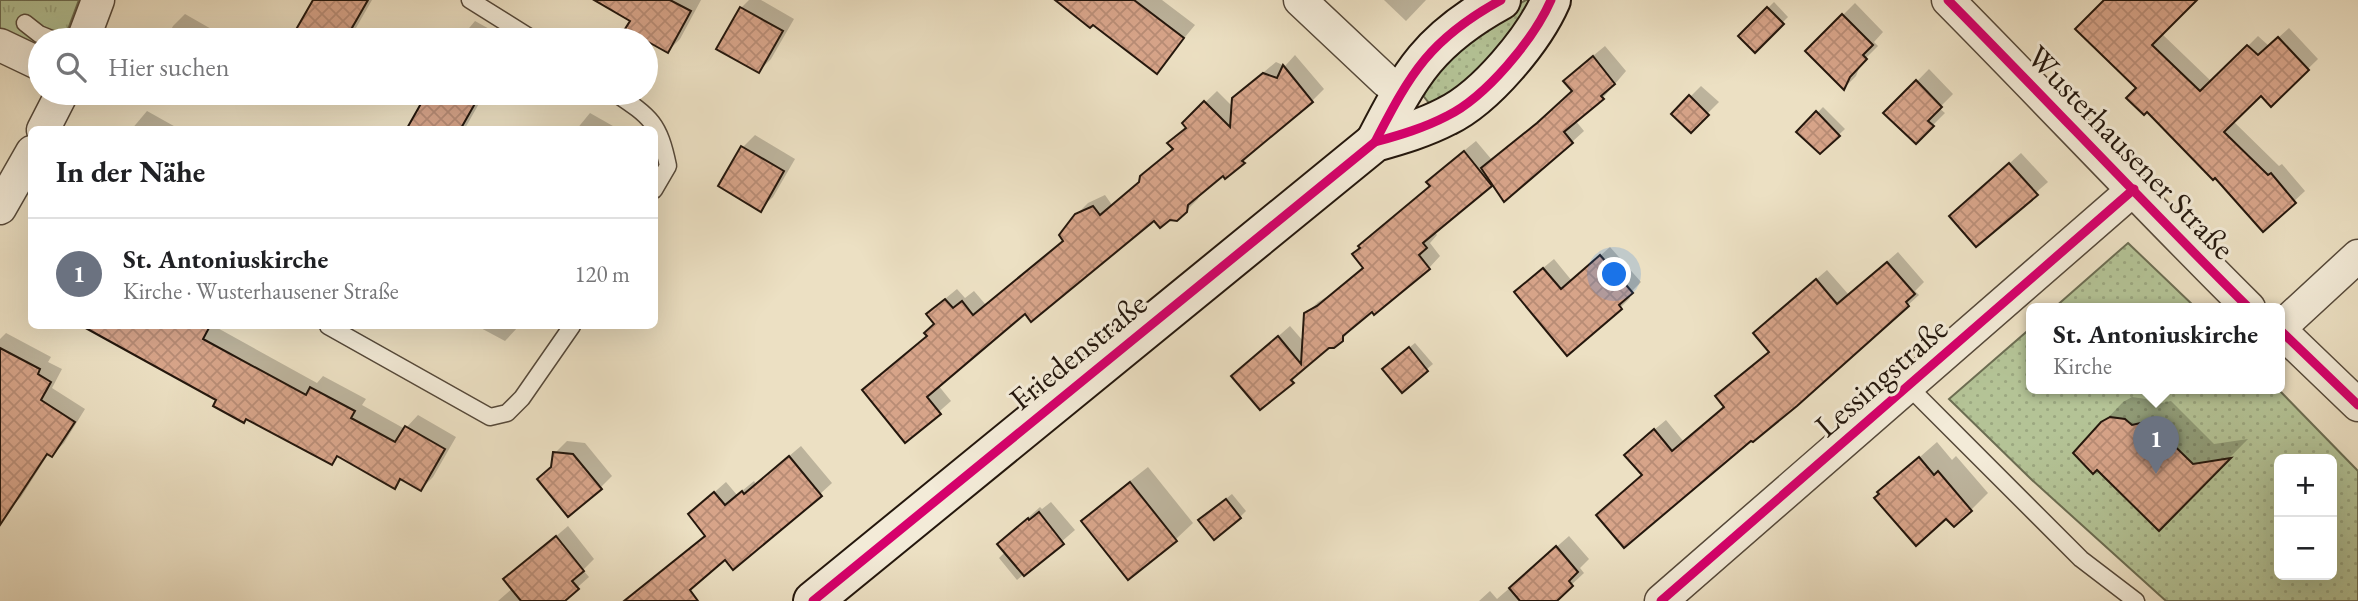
<!DOCTYPE html>
<html lang="de">
<head>
<meta charset="utf-8">
<style>
  :root { --surface:#fff; --page:#f6f6f6; --text:#202124; --muted:#757577; --line:#e0e0e0; --accent:#8f2418 }
  body { margin:0; font-family:"EB Garamond",serif; background:var(--page); color:var(--text) }
  .controls { position:absolute; right:21px; bottom:21px; display:grid; overflow:hidden; border-radius:10px; box-shadow:0 7px 28px #0002 }
  .controls button { width:63px; height:63px; display:grid; place-items:center; padding:0; border:0; border-bottom:2px solid var(--line); background:var(--surface); color:var(--text); font:35px sans-serif }
  .you { position:absolute; left:1615px; top:275px; width:24px; height:24px; margin:-18px; border:5px solid #fff; border-radius:50%; background:#1a73e8; box-shadow:0 0 0 10px #1a73e833 }
  .badge { display:grid; place-items:center; width:46px; height:46px; border-radius:50%; background:var(--accent); color:#fff; font-size:23px; font-weight:700 }
  .pin { position:absolute; translate:-50% -58px; filter:drop-shadow(0 2px 4px #0008) }
  .pin::after { content:''; position:absolute; top:37px; width:24px; height:21px; background:inherit; clip-path:polygon(0 0,100% 0,50% 100%) }
  .popup { position:absolute; left:2026px; top:303px; width:259px; height:91px; box-sizing:border-box; display:grid; place-content:center; border-radius:10px; background:var(--surface); filter:drop-shadow(0 2px 5px #0005); font-size:23px; white-space:nowrap; color:var(--muted) }
  .popup b { font-size:26px; color:var(--text) }
  .popup::after { content:''; position:absolute; left:50%; top:100%; margin-left:-14px; border:14px solid transparent; border-top-color:var(--surface) }
  .list { margin:0; padding:0; list-style:none }
  h2 { display:flex; justify-content:space-between; align-items:center; height:91px; margin:0; padding:0 28px; font-size:30px }
  h2 small { font-size:23px; font-weight:400; color:var(--muted) }
  .list li { display:grid; grid-template-columns:46px 1fr auto; gap:21px; align-items:center; box-sizing:border-box; height:112px; padding:0 28px; border-top:2px solid var(--line) }
  .list b { display:block; font-size:26px; white-space:nowrap }
  .list p { margin:0; font-size:23px; white-space:nowrap; color:var(--muted) }
  .list em { font-size:23px; font-style:normal; color:var(--muted) }
  .icon { flex:none; width:38px; height:38px; fill:none; stroke:currentColor; stroke-width:2; stroke-linecap:round; stroke-linejoin:round }
  .map { position:relative; flex:none; width:2358px; height:601px; overflow:hidden }
  .search { position:absolute; background:var(--surface); box-shadow:0 7px 28px #0002; left:28px; top:28px; width:630px; height:77px; display:flex; align-items:center; gap:18px; box-sizing:border-box; padding:0 24px; border-radius:38px; color:var(--muted); font-size:26px }
  .panel { position:absolute; background:var(--surface); box-shadow:0 7px 28px #0002; left:28px; top:126px; width:630px; height:203px; border-radius:10px }
  .map>svg:first-child { display:block }
  .grass { fill:url(#grass-dots); stroke:#6c6d52; stroke-width:2; fill-rule:evenodd }
  .park { fill:url(#park-tufts); stroke:#6c6d52; stroke-width:2 }
  .shadow { fill:#0003 }
  .building { fill:url(#building-cross-hatch); stroke:#24170d; stroke-width:2 }
  .lines { fill:none; stroke-linecap:round; stroke-linejoin:round }
  .lane-casing { stroke:#56493a; stroke-width:19 }
  .street-casing { stroke:#56493a; stroke-width:35 }
  .secondary-casing { stroke:#24170d; stroke-width:42 }
  .lane { stroke:#f3ebd8; stroke-width:16 }
  .street { stroke:#f3ebd8; stroke-width:32 }
  .secondary { stroke:#f3ebd8; stroke-width:38 }
  .cycleway-casing { stroke:#f3ebd8; stroke-width:13 }
  .cycleway { stroke:#d6006c; stroke-width:9 }
  .labels { text-anchor:middle; stroke-width:6; stroke-linejoin:round; paint-order:stroke }
  .street-label { font-size:32px; fill:#24170d; stroke:#f3ebd8 }
</style>
</head>
<body>
<div class="map">
<svg width="2358" height="601" viewBox="0 0 2358 601">
  <defs>
    <pattern id="grass-dots" width="8" height="8" patternUnits="userSpaceOnUse" patternTransform="scale(1.75)"><rect width="8" height="8" fill="#b4c396"/><path d="M2 2h.1M6 6h.1" fill="none" stroke="#9ba780" stroke-width="1.8" stroke-linecap="round"/></pattern>
    <pattern id="park-tufts" width="24" height="20" patternUnits="userSpaceOnUse" patternTransform="scale(1.75)"><rect width="24" height="20" fill="#b4c396"/><path d="M3 7l-1-3M5 7V3M7 7l1-3M15 17l-1-3M17 17v-4M19 17l1-3" fill="none" stroke="#9ba780"/></pattern>
    <pattern id="building-cross-hatch" width="8" height="8" patternUnits="userSpaceOnUse" patternTransform="scale(1.75)"><rect width="8" height="8" fill="#d7a489"/><path d="M0 0l8 8M0 8l8-8" fill="none" stroke="#b88c75"/></pattern>
  </defs>
  <rect width="100%" height="100%" fill="#ece0c3"/>
  <filter id="stains"><feTurbulence type="fractalNoise" baseFrequency=".00286" numOctaves="4"/><feColorMatrix values="0 0 0 0 .2 0 0 0 0 .09 0 0 0 0 .02 0 0 0 .5 -.17"/></filter>
  <radialGradient id="worn" r=".72"><stop offset=".6" stop-color="#630" stop-opacity="0"/><stop offset="1" stop-color="#630" stop-opacity=".3"/></radialGradient>
  <g class="grass">
    <polygon points="1526,0 1532,0 1536,5 1446,105 1429,103 1421,93 1425,75 1482,24"/>
    <polygon points="2128,243 2196,308 2054,308"/>
    <path d="M2032 327V388H2277L2358 471V601H2166L2032 480 1949 399ZM2279 459H2332V575H2279Z"/>
  </g>
  <polygon class="park" points="0,0 79,0 64,40 40,40 40,50 0,32"/>
  <g class="shadow">
    <polygon points="316,0 372,0 349,40 292,40"/>
    <polygon points="597,0 701,0 680,39 668,51 632,20"/>
    <polygon points="749,0 761,0 794,19 771,59 759,71 741,8"/>
    <polygon points="1058,0 1162,0 1195,25 1157,71 1093,23"/>
    <polygon points="1384,0 1426,0 1406,21"/>
    <polygon points="2106,0 2140,0 2161,33 2212,82 2258,36 2269,46 2289,28 2318,59 2271,105 2261,93 2233,121 2279,166 2282,164 2305,191 2263,230 2138,88"/>
    <polygon points="1774,2 1788,17 1755,50 1740,36"/>
    <polygon points="1855,3 1883,32 1874,42 1878,46 1861,63 1856,76 1844,88 1807,51"/>
    <polygon points="185,14 227,38 225,40 165,40 173,26"/>
    <polygon points="475,21 509,40 459,40"/>
    <polygon points="1605,46 1626,71 1603,98 1575,120 1584,131 1572,142 1493,183 1434,231 1437,235 1430,243 1440,256 1429,268 1354,325 1342,340 1328,346 1302,368 1304,370 1292,381 1260,408 1233,376 1290,326 1304,342 1306,314 1318,302 1330,295 1364,266 1432,185 1429,182 1440,170 1476,141 1492,160 1574,90 1577,69"/>
    <polygon points="1295,55 1324,89 1312,101 1254,149 1243,162 1223,174 1199,194 1198,199 1186,211 1154,218 1025,312 938,385 951,401 906,441 928,335 936,323 928,314 940,303 957,289 965,298 974,291 986,305 1065,240 1076,215 1088,203 1105,195 1112,205 1141,181 1141,176 1174,148 1170,143 1187,127 1184,123 1217,91 1233,107 1234,99 1246,87 1276,62 1285,66"/>
    <polygon points="1929,69 1953,94 1939,108 1945,113 1916,142 1886,113"/>
    <polygon points="1701,86 1719,102 1691,130 1674,113"/>
    <polygon points="292,93 317,93 308,102"/>
    <polygon points="429,93 485,93 464,130 408,130"/>
    <polygon points="1823,107 1845,129 1820,152 1799,132"/>
    <polygon points="147,111 181,130 131,130"/>
    <polygon points="590,113 620,130 576,130"/>
    <polygon points="755,135 795,159 773,197 760,209 743,147"/>
    <polygon points="2021,153 2048,182 1976,245 1962,206"/>
    <polygon points="1610,247 1641,282 1628,295 1630,298 1620,308 1526,282 1554,259 1572,281"/>
    <polygon points="1898,252 1924,282 1915,291 1919,295 1908,305 1644,474 1637,444 1666,420 1684,442 1726,406 1717,396 1770,351 1766,323 1827,270 1849,295"/>
    <polygon points="87,326 214,326 317,383 323,376 366,399 362,405 405,429 418,415 456,437 433,477 421,489 403,479 394,487 339,455 331,463"/>
    <polygon points="477,326 519,326 505,341"/>
    <polygon points="6,333 51,357 48,362 62,369 52,388 85,409 64,443 52,455 49,453 21,497 9,509 0,504 0,339"/>
    <polygon points="1415,343 1433,364 1402,390 1390,363"/>
    <polygon points="2132,397 2146,399 2153,405 2171,401 2214,444 2248,439 2159,529 2102,424 2123,402"/>
    <polygon points="567,441 585,443 612,476 600,488 553,466 555,453"/>
    <polygon points="1937,442 1952,460 1956,456 1988,493 1971,510 1946,517 1880,492"/>
    <polygon points="801,446 832,483 820,494 725,558 674,601 652,601 653,578 707,535 701,504 726,482 737,495 754,481 756,484"/>
    <polygon points="1148,467 1193,523 1176,539 1084,521 1101,504"/>
    <polygon points="1232,494 1246,511 1240,517 1206,514"/>
    <polygon points="1051,502 1075,530 1017,580 999,558 1006,551 999,544 1040,507 1042,509"/>
    <polygon points="568,526 594,559 583,570 589,577 562,601 498,601 513,588 506,579"/>
    <polygon points="1569,536 1589,559 1580,568 1584,573 1554,601 1479,601 1490,591 1497,599"/>
  </g>
  <g class="building">
    <polygon points="313,0 368,0 345,40 290,40"/>
    <polygon points="594,0 670,0 691,11 668,53 625,29 630,21"/>
    <polygon points="1055,0 1134,0 1184,38 1157,74 1093,25 1090,28"/>
    <polygon points="2104,0 2197,0 2152,45 2200,91 2247,45 2258,55 2278,37 2309,70 2271,107 2261,96 2224,132 2268,175 2271,173 2296,203 2263,232 2215,178 2213,180 2147,112 2144,115 2126,98 2136,88 2075,29"/>
    <polygon points="740,7 783,31 759,73 716,49"/>
    <polygon points="1767,7 1784,24 1755,53 1738,36"/>
    <polygon points="1842,14 1873,45 1863,55 1867,59 1850,77 1844,90 1805,51"/>
    <polygon points="1593,56 1615,84 1601,96 1604,99 1564,132 1573,143 1504,202 1481,168 1537,123 1572,91 1563,81"/>
    <polygon points="1283,65 1313,102 1242,161 1245,163 1225,179 1223,176 1188,205 1187,212 1177,221 1170,220 1160,228 1154,221 1031,322 1025,314 927,397 941,414 905,443 862,390 927,336 924,333 934,324 926,314 945,299 953,308 962,301 973,315 1063,241 1059,235 1075,214 1093,206 1100,215 1139,182 1140,176 1173,149 1167,143 1186,128 1182,123 1204,101 1230,127 1232,98 1263,73 1277,78"/>
    <polygon points="1916,80 1942,107 1928,121 1934,126 1916,144 1883,113"/>
    <polygon points="427,93 481,93 460,130 406,130"/>
    <polygon points="1689,95 1709,115 1691,133 1671,114"/>
    <polygon points="1816,111 1840,136 1820,154 1796,132"/>
    <polygon points="741,146 784,171 761,212 718,186"/>
    <polygon points="1464,151 1492,186 1423,243 1427,248 1419,255 1430,269 1374,315 1372,312 1343,336 1343,341 1334,348 1329,348 1291,380 1294,383 1260,410 1231,376 1278,336 1301,364 1304,313 1317,306 1363,268 1352,254 1360,248 1358,246 1430,186 1426,182"/>
    <polygon points="2009,163 2038,195 1976,247 1949,216"/>
    <polygon points="1600,255 1633,293 1619,305 1622,309 1567,356 1514,292 1543,268 1561,289"/>
    <polygon points="1887,262 1915,294 1906,302 1909,306 1797,406 1753,442 1751,441 1624,548 1596,515 1642,475 1624,455 1654,429 1672,451 1724,407 1715,396 1769,352 1753,333 1816,279 1837,304"/>
    <polygon points="82,326 210,326 203,339 306,395 310,387 355,411 351,418 395,442 405,426 445,449 421,491 400,479 395,489 337,456 332,465 246,419 244,423 213,406 216,400"/>
    <polygon points="1409,347 1428,371 1402,393 1382,369"/>
    <polygon points="0,348 40,369 38,374 51,382 41,400 75,422 52,457 47,454 0,525"/>
    <polygon points="2110,417 2125,419 2132,425 2149,421 2193,464 2231,458 2159,531 2097,470 2093,474 2073,453 2101,422"/>
    <polygon points="553,452 573,454 602,489 568,517 537,479 551,467"/>
    <polygon points="789,456 822,496 733,570 725,560 690,590 698,601 624,601 705,536 688,514 714,492 725,505 742,491 744,494"/>
    <polygon points="1919,457 1934,475 1938,471 1972,511 1954,527 1946,519 1916,546 1874,498 1879,494 1877,492"/>
    <polygon points="1130,482 1177,541 1128,580 1081,521"/>
    <polygon points="1226,499 1241,518 1214,540 1198,520"/>
    <polygon points="1039,512 1064,544 1024,576 997,544 1028,518 1029,520"/>
    <polygon points="556,536 584,571 572,581 579,589 565,601 521,601 503,579"/>
    <polygon points="1556,546 1578,572 1569,581 1573,586 1557,601 1520,601 1509,588"/>
  </g>
  <g class="lines">
    <g class="lane-casing">
      <g id="lane">
        <polyline points="470,0 534,40"/>
        <polyline points="25,23 39,34 54,40"/>
        <path d="M615 93C651 117 659 123 668 166L654 190"/>
        <polyline points="328,326 490,417 507,413 522,398 572,326"/>
        <polyline points="1908,386 2081,559 2136,601"/>
      </g>
    </g>
    <g class="street-casing">
      <g id="street">
        <polyline points="1300,0 1386,81 1402,90"/>
        <path d="M1948 0C2049 102 2147 207 2249 308"/>
        <polyline points="83,40 98,0"/>
        <polyline points="0,45 40,64"/>
        <polyline points="43,130 62,93"/>
        <polyline points="0,208 32,152"/>
        <polyline points="2280,328 2358,256"/>
        <polyline points="2280,330 2358,405"/>
        <polyline points="1661,601 2134,189"/>
      </g>
    </g>
    <g class="secondary-casing">
      <g id="secondary">
        <path d="M1375 142C1411 72 1430 39 1501 0"/>
        <path d="M813 601 1375 142C1400 135 1424 128 1447 116 1486 97 1534 39 1551 0"/>
      </g>
    </g>
    <use href="#lane" class="lane"/>
    <use href="#street" class="street"/>
    <use href="#secondary" class="secondary"/>
    <g class="cycleway-casing">
      <g id="cycleway">
        <path d="M1948 0C2049 102 2147 207 2249 308"/>
        <path d="M1375 142C1411 72 1430 39 1501 0"/>
        <polyline points="2280,330 2358,405"/>
        <path d="M813 601 1375 142C1400 135 1424 128 1447 116 1486 97 1534 39 1551 0"/>
        <polyline points="1661,601 2134,189"/>
      </g>
    </g>
    <use href="#cycleway" class="cycleway"/>
  </g>
  <g class="labels">
    <g class="street-label">
      <text transform="translate(2131 152) rotate(46)" y="11">Wusterhausener Straße</text>
      <text transform="translate(1078 351) rotate(-39)" y="11">Friedenstraße</text>
      <text transform="translate(1881 377) rotate(-41)" y="11">Lessingstraße</text>
    </g>
  </g>
  <rect width="100%" height="100%" filter="url(#stains)"/>
  <rect width="100%" height="100%" fill="url(#worn)"/>
</svg>
<div class="controls">
<button>+</button>
<button>−</button>
</div>
<div class="you"></div>
<div class="pin badge" style="left:2156px;top:474px;background:#6b7280">1</div>
<div class="popup"><b>St. Antoniuskirche</b>Kirche</div>
<div class="search"><svg class="icon" aria-label="search" viewBox="0 0 24 24"><circle cx="10" cy="10" r="6"/><path d="M15 15l6 6"/></svg>Hier suchen</div>
<section class="panel">
<h2>In der Nähe<small></small></h2>
<ul class="list">
<li><span class="badge" style="background:#6b7280">1</span><div><b>St. Antoniuskirche</b><p>Kirche · Wusterhausener Straße</p></div><em>120 m</em></li>
</ul>
</section>
</div>
</body>
</html>
